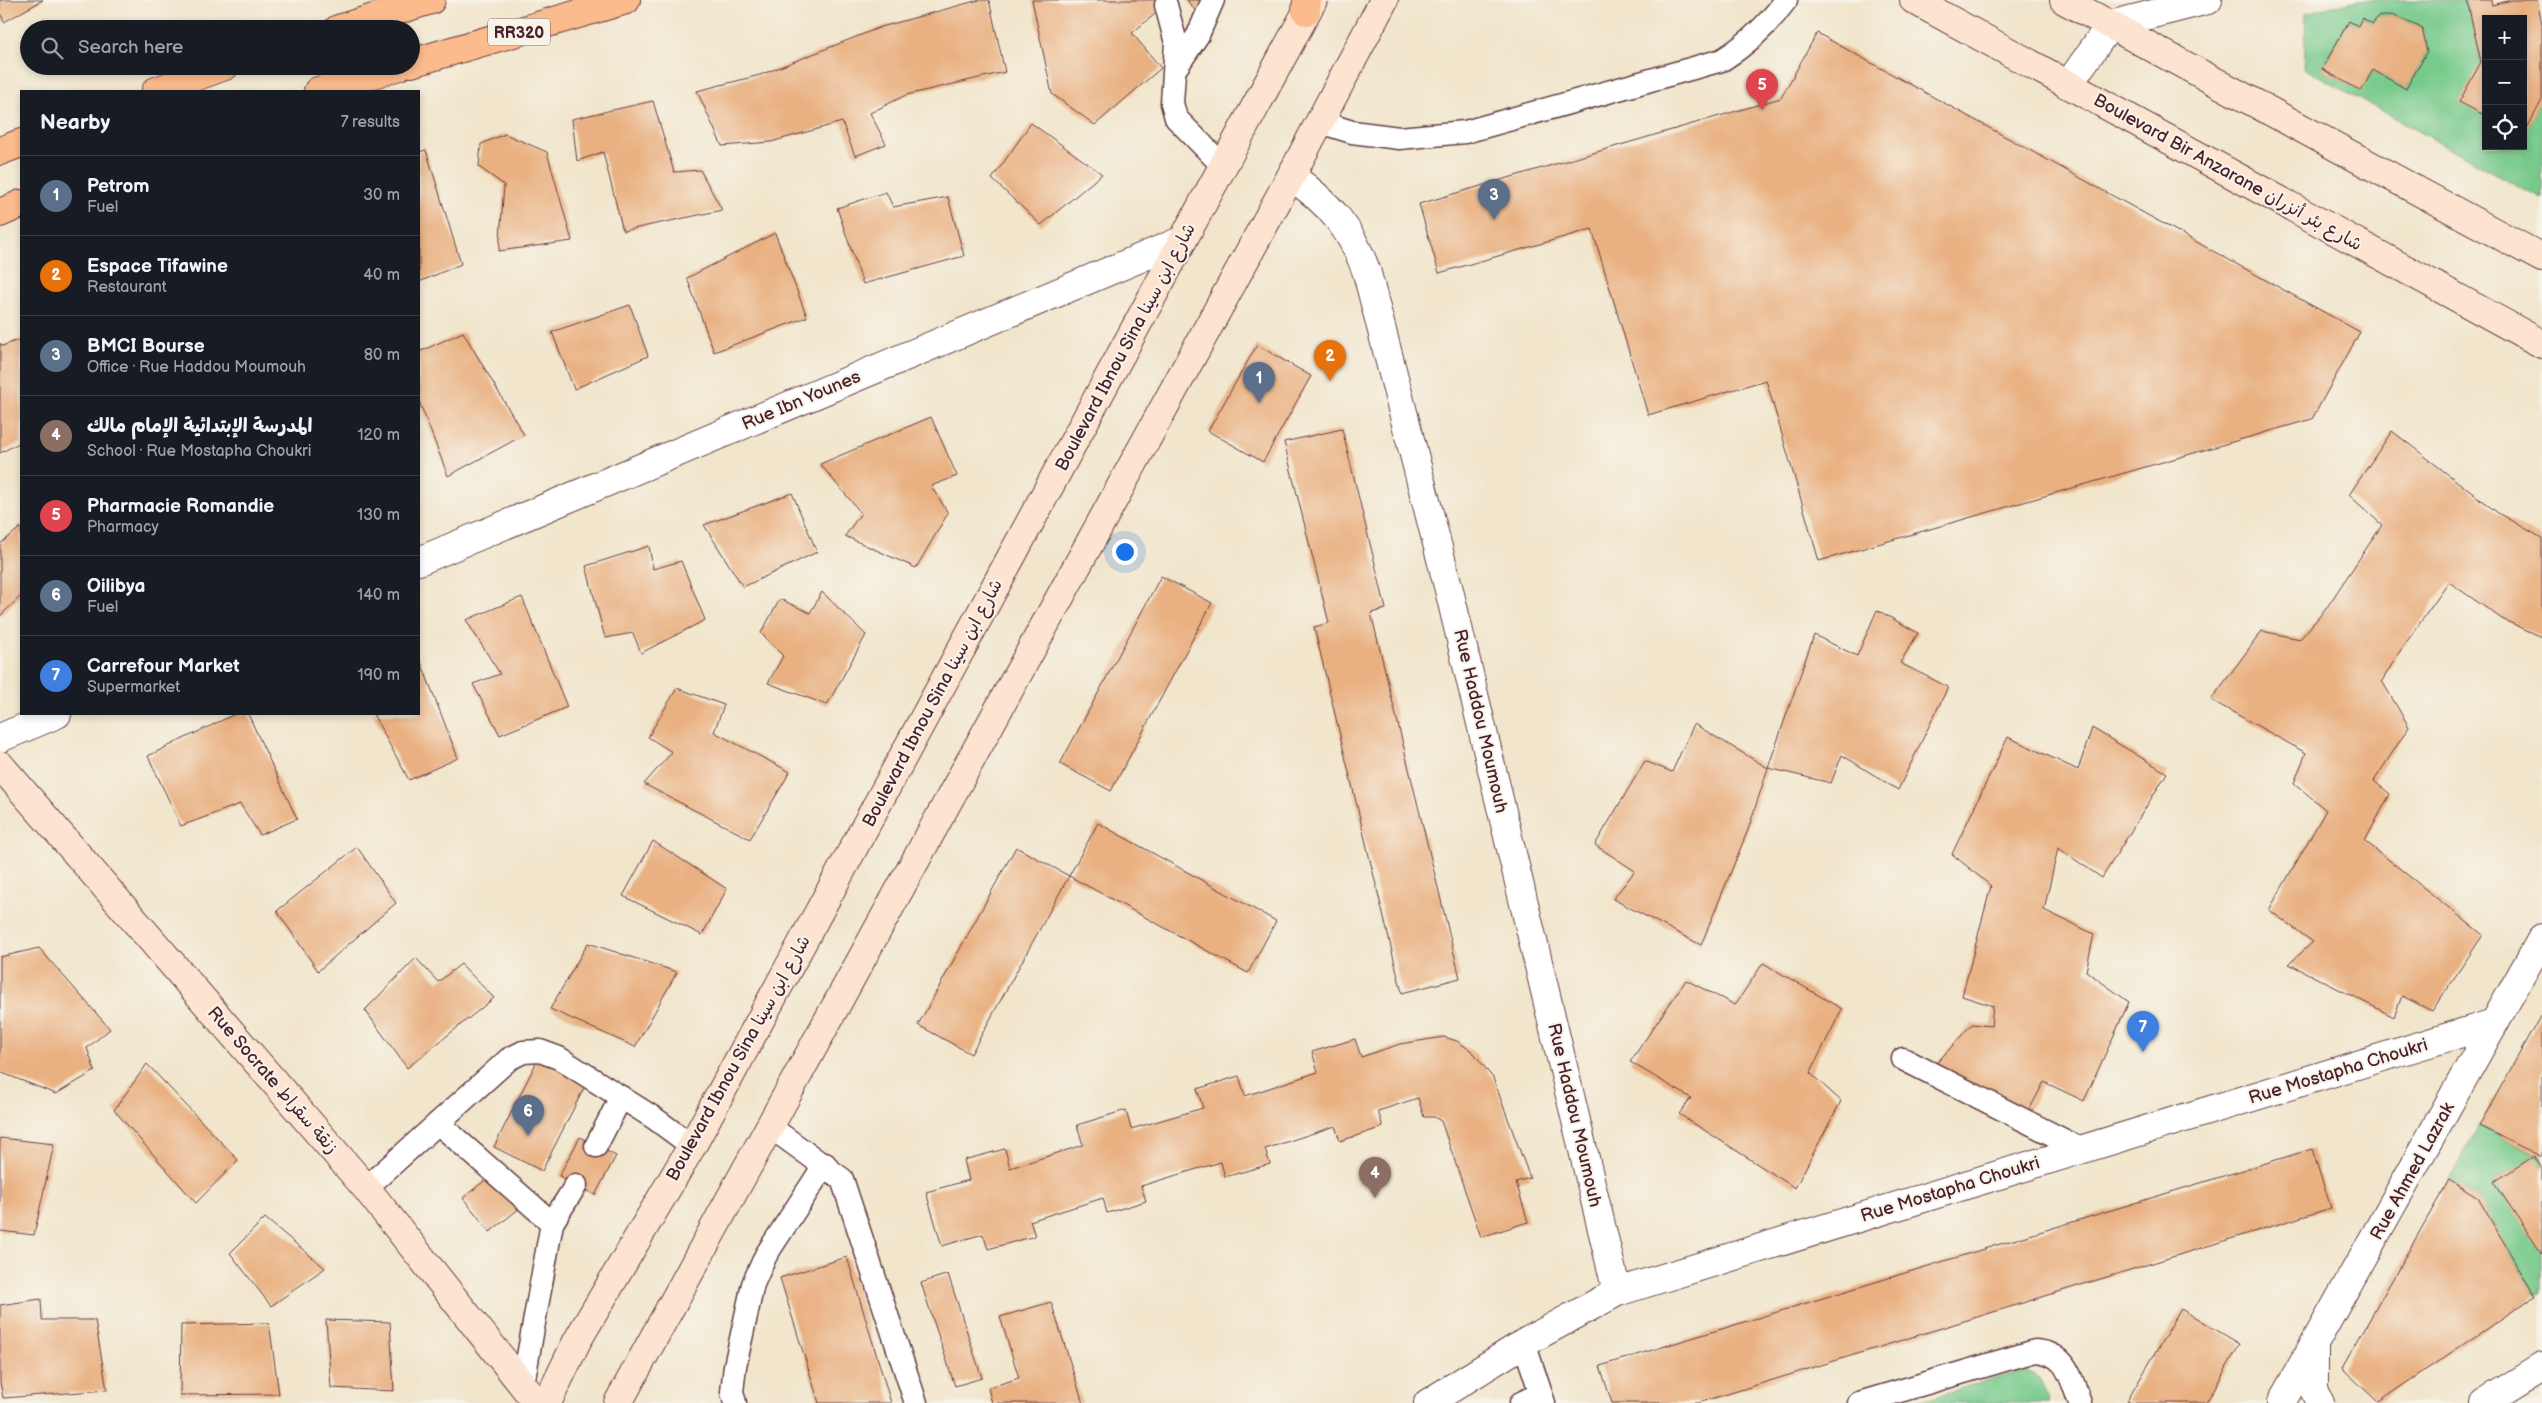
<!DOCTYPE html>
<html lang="en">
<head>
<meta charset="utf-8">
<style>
  :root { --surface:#171b24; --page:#242831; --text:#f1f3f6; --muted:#9ea1a6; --line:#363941; --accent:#7c3aed }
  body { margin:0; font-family:"Balsamiq Sans","Playpen Sans Arabic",sans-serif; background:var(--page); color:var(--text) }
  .controls { position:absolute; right:15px; top:15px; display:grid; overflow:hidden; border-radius:0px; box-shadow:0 2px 8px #0003 }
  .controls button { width:45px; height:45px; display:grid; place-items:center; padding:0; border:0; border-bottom:1px solid var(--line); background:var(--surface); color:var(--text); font:25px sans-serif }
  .you { position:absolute; left:1124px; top:551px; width:18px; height:18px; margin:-12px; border:4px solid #fff; border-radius:50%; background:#1a73e8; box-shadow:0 0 0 8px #1a73e833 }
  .badge { display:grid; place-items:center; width:32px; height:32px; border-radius:50%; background:var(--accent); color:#fff; font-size:16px; font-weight:700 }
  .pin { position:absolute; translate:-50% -41px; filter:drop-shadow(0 1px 2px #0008) }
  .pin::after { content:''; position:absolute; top:26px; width:18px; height:15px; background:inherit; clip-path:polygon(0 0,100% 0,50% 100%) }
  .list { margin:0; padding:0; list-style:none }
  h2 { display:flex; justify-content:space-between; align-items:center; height:65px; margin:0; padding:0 20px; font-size:21px }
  h2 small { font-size:16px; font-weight:400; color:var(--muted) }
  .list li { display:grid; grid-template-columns:32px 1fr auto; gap:15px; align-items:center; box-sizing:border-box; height:80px; padding:0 20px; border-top:1px solid var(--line) }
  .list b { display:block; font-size:19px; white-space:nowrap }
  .list p { margin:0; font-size:16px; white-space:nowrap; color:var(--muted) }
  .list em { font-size:16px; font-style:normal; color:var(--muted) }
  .icon { flex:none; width:28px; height:28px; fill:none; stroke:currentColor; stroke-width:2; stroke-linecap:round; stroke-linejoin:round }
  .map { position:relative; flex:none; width:2542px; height:1403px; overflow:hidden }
  .search { position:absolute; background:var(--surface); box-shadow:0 2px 8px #0003; left:20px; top:20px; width:400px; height:55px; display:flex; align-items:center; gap:12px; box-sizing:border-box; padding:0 18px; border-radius:28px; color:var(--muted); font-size:19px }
  .panel { position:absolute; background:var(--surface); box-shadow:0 2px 8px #0003; left:20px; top:90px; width:400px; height:625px; border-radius:0px }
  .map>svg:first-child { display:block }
  .green { fill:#78ca8c; stroke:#61745c; fill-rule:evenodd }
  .building { fill:#e9b182 }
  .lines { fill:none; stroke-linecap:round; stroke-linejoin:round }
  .lane-casing { stroke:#633d43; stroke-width:25 }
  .street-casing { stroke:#633d43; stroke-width:30 }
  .secondary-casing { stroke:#633d43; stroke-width:30 }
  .primary-casing { stroke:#633d43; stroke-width:30 }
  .lane { stroke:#fff; stroke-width:22 }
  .street { stroke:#fff; stroke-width:28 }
  .secondary { stroke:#fde4d1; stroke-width:28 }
  .primary { stroke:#fbbb8d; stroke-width:28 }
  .labels { text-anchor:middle; stroke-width:4; stroke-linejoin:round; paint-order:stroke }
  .shield { fill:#f7f3e8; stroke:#7e5f64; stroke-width:1 }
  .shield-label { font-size:16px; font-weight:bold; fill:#4a1f2b }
  .street-label { font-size:18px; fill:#4a1f2b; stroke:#f7f3e8 }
</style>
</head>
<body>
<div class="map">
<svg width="2542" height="1403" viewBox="0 0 2542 1403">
  <rect width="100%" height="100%" fill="#f7f3e8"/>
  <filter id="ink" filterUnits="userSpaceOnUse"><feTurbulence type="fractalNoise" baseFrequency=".02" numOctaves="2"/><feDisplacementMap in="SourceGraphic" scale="10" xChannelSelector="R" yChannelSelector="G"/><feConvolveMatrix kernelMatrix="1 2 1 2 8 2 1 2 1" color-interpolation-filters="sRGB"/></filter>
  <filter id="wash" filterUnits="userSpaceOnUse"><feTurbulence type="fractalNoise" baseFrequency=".0096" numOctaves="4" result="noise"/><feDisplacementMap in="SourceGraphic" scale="20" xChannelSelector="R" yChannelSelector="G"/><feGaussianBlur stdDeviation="1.12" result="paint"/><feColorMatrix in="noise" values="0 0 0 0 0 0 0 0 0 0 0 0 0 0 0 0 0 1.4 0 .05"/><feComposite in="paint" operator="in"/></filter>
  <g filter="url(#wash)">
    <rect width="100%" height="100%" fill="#f1e5cb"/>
    <g class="green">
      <path d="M2357 0H2467L2481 62 2486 146H2523V135L2542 100V199L2304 68 2306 13ZM2392 15 2422 28 2427 51 2406 89 2373 70 2361 91 2322 69 2348 21 2358 26 2362 18 2373 24 2377 17Z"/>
      <polygon points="2479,1126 2542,1158 2542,1169 2533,1157 2494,1182 2542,1253 2542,1292 2535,1296 2478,1198 2449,1180"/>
      <path d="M2019 1371C2042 1371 2042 1384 2049 1403H1911Z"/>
    </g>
    <g id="blocks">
      <g class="building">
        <polygon points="0,0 43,0 4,22 0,12"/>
        <polygon points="979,0 989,0 1005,72 906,95 870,113 886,144 855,156 842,122 771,142 722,146 697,91 760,75 881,27"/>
        <polygon points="1032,0 1172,0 1132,33 1161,68 1095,125 1052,94"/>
        <polygon points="1187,0 1208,0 1195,10"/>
        <polygon points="2467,0 2491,0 2492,5 2512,0 2537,0 2542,24 2542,100 2523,136 2523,19 2486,19 2486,116 2459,102 2481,62"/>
        <polygon points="2392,15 2422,28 2427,51 2406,89 2373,70 2361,91 2322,69 2349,21 2358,26 2362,18 2373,24 2377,17"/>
        <polygon points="1817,33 2360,332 2312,419 1819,561 1766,380 1648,415 1592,229 1439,273 1419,204 1781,98"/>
        <polygon points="653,101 674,172 700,170 722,210 623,231 603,152 577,161 572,119"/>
        <polygon points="1031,123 1102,174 1041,225 992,179"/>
        <polygon points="505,134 547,152 572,241 499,251 504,185 479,167 481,144"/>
        <polygon points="426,150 461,264 419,282 419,152"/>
        <polygon points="886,192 893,207 948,197 964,256 863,284 837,208"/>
        <polygon points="775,233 807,317 714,352 687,278"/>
        <polygon points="630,305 648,356 574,389 552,332"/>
        <polygon points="463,332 524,435 448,476 419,401 419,352"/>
        <polygon points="21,339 21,442 0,453 0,343 2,346"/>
        <polygon points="1257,345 1311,376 1263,462 1208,431"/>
        <polygon points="931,417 957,476 931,486 948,513 916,568 845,536 861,513 820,464"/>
        <polygon points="1342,429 1386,609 1371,613 1460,978 1402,993 1314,627 1329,623 1284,442"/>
        <polygon points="2392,431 2498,513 2542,538 2542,637 2502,619 2449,582 2398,654 2382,681 2409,727 2374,781 2390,794 2365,841 2483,935 2432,1011 2402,996 2394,1017 2289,964 2313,942 2269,910 2326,810 2294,783 2306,753 2211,700 2262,631 2300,639 2325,610 2382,525 2349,495"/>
        <polygon points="792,493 817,552 743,587 704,525"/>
        <polygon points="21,527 21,596 0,616 0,544"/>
        <polygon points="649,546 653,569 681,561 705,620 641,653 633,633 605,638 586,566"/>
        <polygon points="1161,576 1212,603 1111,791 1060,764"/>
        <polygon points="822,592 866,635 827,705 768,683 783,656 761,633 780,599 810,613"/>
        <polygon points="522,597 567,707 500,735 473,684 500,674 466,620"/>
        <polygon points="1877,610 1918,633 1900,663 1948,687 1898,790 1842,755 1831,783 1768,768 1814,635 1857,656"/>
        <polygon points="419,657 458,758 409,780 373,714 419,714"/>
        <polygon points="677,688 724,705 714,732 790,772 750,839 644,784 672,752 648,737"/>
        <polygon points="235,714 248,714 297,819 260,835 240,804 181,826 148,756"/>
        <polygon points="1694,724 1768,768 1748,830 1701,945 1613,899 1635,871 1595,845 1645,761 1672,772"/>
        <polygon points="2092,728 2167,773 2102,878 2058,848 2044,910 2094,934 2086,971 2129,1002 2084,1101 2044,1082 2026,1116 1934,1066 1972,1024 1991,1026 1993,1006 1962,996 1991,886 1952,854 2008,737 2078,770"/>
        <polygon points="1098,823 1276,921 1248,973 1069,876"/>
        <polygon points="653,841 727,889 702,935 623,896"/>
        <polygon points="357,847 396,903 318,971 277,911"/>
        <polygon points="1016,847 1069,876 971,1054 918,1025"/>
        <polygon points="588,943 677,972 635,1047 550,1009"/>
        <polygon points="39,948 110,1029 87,1048 95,1071 56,1094 0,1072 0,957"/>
        <polygon points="416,958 438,982 461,964 494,998 407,1068 365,1010"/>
        <polygon points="1763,963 1842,1009 1810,1073 1841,1101 1795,1188 1679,1114 1691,1098 1630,1062 1686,980 1735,1005"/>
        <polygon points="2542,1013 2542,1157 2479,1126"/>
        <polygon points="1444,1037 1457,1041 1473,1052 1493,1078 1530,1178 1516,1182 1528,1222 1481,1237 1441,1121 1434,1117 1424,1117 1418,1098 1378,1111 1383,1127 1340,1141 1335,1126 1265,1149 1270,1164 1225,1177 1221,1162 1180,1174 1141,1186 1146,1201 1107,1213 1103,1198 1030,1221 1035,1236 988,1249 983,1234 942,1246 926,1192 969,1180 964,1160 1005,1149 1010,1168 1083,1145 1077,1125 1126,1110 1131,1129 1203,1108 1197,1089 1239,1076 1245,1096 1318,1072 1312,1052 1355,1039 1361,1057 1400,1044"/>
        <polygon points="539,1057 587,1082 542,1171 494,1147"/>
        <polygon points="147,1064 238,1160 196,1203 114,1110"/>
        <polygon points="580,1137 616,1156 595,1195 559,1176"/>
        <polygon points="0,1138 54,1144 34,1235 0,1231"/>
        <polygon points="2312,1149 2331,1208 1698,1403 1612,1403 1600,1366"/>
        <polygon points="2534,1156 2542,1169 2542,1254 2494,1182"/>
        <polygon points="494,1173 521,1207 490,1232 463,1198"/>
        <polygon points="2449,1180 2478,1198 2535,1296 2378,1402 2342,1368"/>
        <polygon points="265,1218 325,1268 271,1306 230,1253"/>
        <polygon points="847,1257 878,1360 891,1403 819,1403 780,1278"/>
        <polygon points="948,1274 982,1378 955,1386 921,1283"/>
        <polygon points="41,1299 42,1320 95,1320 107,1390 3,1398 0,1382 0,1305"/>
        <polygon points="1051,1302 1083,1403 992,1403 988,1388 1019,1378 1000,1317"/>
        <polygon points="2181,1309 2240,1344 2206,1403 2131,1403 2127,1401"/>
        <polygon points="326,1320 390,1322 394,1391 331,1388"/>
        <polygon points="269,1323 279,1394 180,1395 181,1325"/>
      </g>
    </g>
  </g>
  <g filter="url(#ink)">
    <use href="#blocks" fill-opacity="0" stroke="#633d43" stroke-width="1"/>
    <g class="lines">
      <g class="lane-casing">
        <g id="lane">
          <polyline points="1166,5 1176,43 1172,103 1176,118 1223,166"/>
          <polyline points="1176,68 1198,35 1213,0"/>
          <path d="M1320 122 1352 132 1399 138 1465 132 1722 60C1748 44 1768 25 1786 0"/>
          <polyline points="1903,1059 2081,1149"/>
          <polyline points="438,1123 552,1223 523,1384"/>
          <polyline points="769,1126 842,1179 916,1403"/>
          <polyline points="596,1146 621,1097"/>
          <polyline points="366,1188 509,1059 523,1052 540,1051 559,1058 654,1118 692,1146"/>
          <polyline points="552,1223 576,1185"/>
          <polyline points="1524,1343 1544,1403"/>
          <polyline points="735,1403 732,1392 735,1366 753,1284 766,1255 825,1164"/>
          <polyline points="1521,1403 1540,1394"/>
          <path d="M1859 1403 2035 1351C2068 1353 2070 1377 2080 1403"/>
        </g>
      </g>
      <g class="street-casing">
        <g id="street">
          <polyline points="2068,85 2110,25 2208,0"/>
          <path d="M1291 176C1330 204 1351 228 1367 273L1449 590 1617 1292"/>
          <polyline points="419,561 1183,240"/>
          <polyline points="0,738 57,714"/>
          <polyline points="2314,1349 2314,1390 2320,1403"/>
          <polyline points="1428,1403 1524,1343 1617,1292 2494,1023"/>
          <polyline points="2281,1403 2542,938"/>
          <polyline points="2484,1403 2542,1367"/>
        </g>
      </g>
      <g class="secondary-casing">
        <g id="secondary">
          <polyline points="1914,0 2542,344"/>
          <polyline points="2064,0 2542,258"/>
          <polyline points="0,765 366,1188 537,1403"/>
          <polyline points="547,1403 577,1341 692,1146 1313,0"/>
          <polyline points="618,1403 1291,176 1384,0"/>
        </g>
      </g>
      <g class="primary-casing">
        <g id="primary">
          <polyline points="1306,11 1307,0"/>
          <polyline points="338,29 431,0"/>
          <polyline points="411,63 626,0"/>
          <polyline points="156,91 225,66"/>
          <polyline points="318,91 399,66"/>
          <polyline points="0,151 21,143"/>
          <polyline points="0,213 21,204"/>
        </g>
      </g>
      <use href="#lane" class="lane"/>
      <use href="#street" class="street"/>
      <use href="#secondary" class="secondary"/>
      <use href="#primary" class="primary"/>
    </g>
  </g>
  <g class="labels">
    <rect class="shield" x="488" y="18.5" width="62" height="27" rx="4"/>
    <g class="shield-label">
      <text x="519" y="38">RR320</text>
    </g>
    <g class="street-label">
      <text transform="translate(2228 172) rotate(29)" y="6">Boulevard Bir Anzarane شارع بئر أنزران</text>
      <text transform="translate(1125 347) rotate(-62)" y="6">Boulevard Ibnou Sina شارع ابن سينا</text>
      <text transform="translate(801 400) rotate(-23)" y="6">Rue Ibn Younes</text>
      <text transform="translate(932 703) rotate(-62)" y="6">Boulevard Ibnou Sina شارع ابن سينا</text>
      <text transform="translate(1481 721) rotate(77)" y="6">Rue Haddou Moumouh</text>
      <text transform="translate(738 1058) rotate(-61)" y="6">Boulevard Ibnou Sina شارع ابن سينا</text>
      <text transform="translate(2338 1071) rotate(-17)" y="6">Rue Mostapha Choukri</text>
      <text transform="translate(273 1080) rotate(49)" y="6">Rue Socrate زنقة سقراط</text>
      <text transform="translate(1575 1115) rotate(77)" y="6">Rue Haddou Moumouh</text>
      <text transform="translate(2412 1171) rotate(-61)" y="6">Rue Ahmed Lazrak</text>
      <text transform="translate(1950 1189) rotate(-17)" y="6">Rue Mostapha Choukri</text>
    </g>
  </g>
</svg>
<div class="controls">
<button>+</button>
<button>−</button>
<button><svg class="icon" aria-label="locate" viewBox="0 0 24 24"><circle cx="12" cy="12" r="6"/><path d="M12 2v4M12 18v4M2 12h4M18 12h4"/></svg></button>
</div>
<div class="you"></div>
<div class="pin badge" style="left:1259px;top:403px;background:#5c6f8a">1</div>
<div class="pin badge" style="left:1330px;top:381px;background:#e8710a">2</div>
<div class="pin badge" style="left:1494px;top:220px;background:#5c6f8a">3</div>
<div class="pin badge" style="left:1375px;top:1198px;background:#8d6e63">4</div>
<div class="pin badge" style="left:1762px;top:110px;background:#e0444e">5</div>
<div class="pin badge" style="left:528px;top:1136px;background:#5c6f8a">6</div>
<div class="pin badge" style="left:2143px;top:1052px;background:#3f7fe0">7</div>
<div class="search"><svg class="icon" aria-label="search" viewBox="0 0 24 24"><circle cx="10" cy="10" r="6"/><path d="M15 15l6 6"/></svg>Search here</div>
<section class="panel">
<h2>Nearby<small>7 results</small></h2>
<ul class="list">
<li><span class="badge" style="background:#5c6f8a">1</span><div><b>Petrom</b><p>Fuel</p></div><em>30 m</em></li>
<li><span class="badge" style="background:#e8710a">2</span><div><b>Espace Tifawine</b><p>Restaurant</p></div><em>40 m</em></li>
<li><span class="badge" style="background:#5c6f8a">3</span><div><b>BMCI Bourse</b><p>Office · Rue Haddou Moumouh</p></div><em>80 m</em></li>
<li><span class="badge" style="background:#8d6e63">4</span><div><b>المدرسة الإبتدائية الإمام مالك</b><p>School · Rue Mostapha Choukri</p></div><em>120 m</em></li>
<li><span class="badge" style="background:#e0444e">5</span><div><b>Pharmacie Romandie</b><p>Pharmacy</p></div><em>130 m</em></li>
<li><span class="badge" style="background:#5c6f8a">6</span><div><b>Oilibya</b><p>Fuel</p></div><em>140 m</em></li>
<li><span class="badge" style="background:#3f7fe0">7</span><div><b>Carrefour Market</b><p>Supermarket</p></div><em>190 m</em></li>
</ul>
</section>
</div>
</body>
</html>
